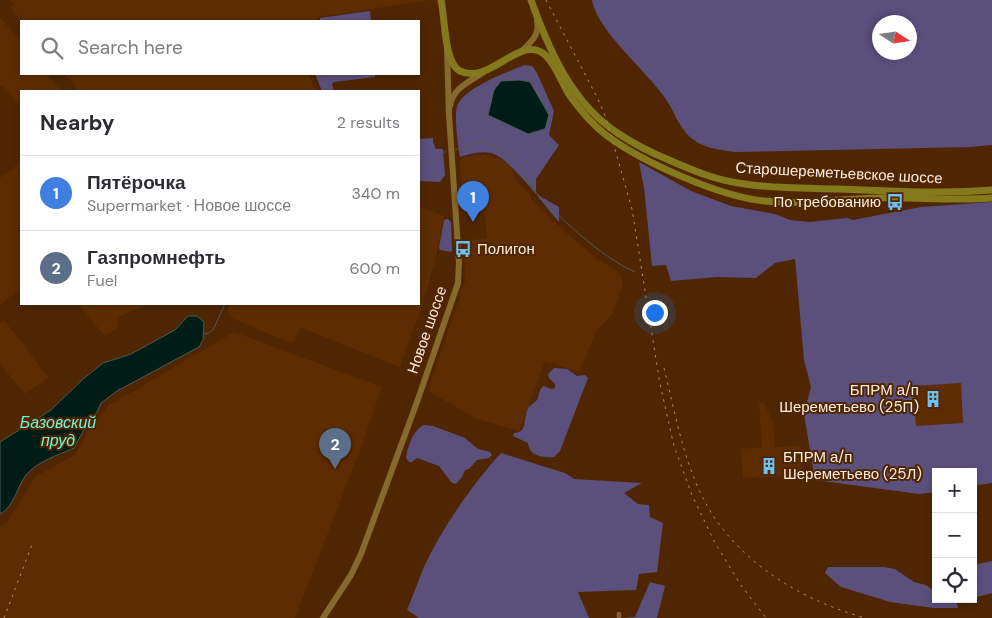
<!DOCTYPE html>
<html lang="en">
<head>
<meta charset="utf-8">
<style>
  :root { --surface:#fff; --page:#f7f7f7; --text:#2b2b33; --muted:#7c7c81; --line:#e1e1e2; --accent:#1a73e8 }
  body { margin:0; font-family:"DM Sans",sans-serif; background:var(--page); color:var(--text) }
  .controls { position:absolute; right:15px; bottom:15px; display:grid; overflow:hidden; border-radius:0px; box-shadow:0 2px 8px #0003 }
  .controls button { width:45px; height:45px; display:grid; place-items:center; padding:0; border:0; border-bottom:1px solid var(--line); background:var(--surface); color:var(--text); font:25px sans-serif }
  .compass { position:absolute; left:872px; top:15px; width:45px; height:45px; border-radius:50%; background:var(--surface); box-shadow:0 2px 8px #0003; rotate:102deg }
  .you { position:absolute; left:654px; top:312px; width:18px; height:18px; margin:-12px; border:4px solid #fff; border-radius:50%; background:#1a73e8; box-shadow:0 0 0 8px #1a73e833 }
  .badge { display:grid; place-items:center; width:32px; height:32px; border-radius:50%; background:var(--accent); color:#fff; font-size:16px; font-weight:700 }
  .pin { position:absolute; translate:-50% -41px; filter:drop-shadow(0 1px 2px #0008) }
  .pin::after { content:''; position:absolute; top:26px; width:18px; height:15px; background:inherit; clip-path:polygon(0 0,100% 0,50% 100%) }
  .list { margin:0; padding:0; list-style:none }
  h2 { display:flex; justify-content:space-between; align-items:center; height:65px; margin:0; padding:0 20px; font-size:21px }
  h2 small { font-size:16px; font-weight:400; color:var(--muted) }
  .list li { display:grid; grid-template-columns:32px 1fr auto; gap:15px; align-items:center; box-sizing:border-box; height:75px; padding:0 20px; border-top:1px solid var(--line) }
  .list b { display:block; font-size:19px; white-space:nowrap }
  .list p { margin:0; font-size:16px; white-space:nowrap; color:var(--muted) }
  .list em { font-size:16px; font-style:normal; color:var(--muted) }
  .icon { flex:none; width:28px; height:28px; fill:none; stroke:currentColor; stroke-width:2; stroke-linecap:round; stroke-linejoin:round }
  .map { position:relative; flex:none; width:992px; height:618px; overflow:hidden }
  .search { position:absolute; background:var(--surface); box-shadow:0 2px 8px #0003; left:20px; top:20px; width:400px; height:55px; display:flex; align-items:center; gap:12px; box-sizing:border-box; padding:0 18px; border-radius:0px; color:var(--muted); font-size:19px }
  .panel { position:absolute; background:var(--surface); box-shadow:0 2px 8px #0003; left:20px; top:90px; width:400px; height:215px; border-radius:0px }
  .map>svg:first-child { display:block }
  .built { fill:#5d2d01 }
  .green { fill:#5b4f7c; fill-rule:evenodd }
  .water { fill:#001c16; stroke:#4c5b53 }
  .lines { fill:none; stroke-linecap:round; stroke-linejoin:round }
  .stream { stroke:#4c5b53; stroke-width:1 }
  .minor { stroke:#875a39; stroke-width:4.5 }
  .secondary { stroke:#866a2b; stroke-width:6 }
  .primary { stroke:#84791c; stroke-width:7 }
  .rail { stroke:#a98d75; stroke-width:1; stroke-dasharray:2.5 5; stroke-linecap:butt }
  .labels { text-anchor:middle; stroke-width:4; stroke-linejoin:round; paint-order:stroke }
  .street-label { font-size:15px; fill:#fdede2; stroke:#4f2601 }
  .poi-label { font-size:15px; fill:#fdede2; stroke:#4f2601; text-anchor:end }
  .water-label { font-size:16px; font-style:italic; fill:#72f5d7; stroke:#4f2601 }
</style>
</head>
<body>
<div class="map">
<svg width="992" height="618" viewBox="0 0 992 618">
  <rect width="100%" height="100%" fill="#4f2601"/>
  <g class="built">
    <polygon points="11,0 430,0 318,17 316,21 22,21 10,7 14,4"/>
    <polygon points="0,17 21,43 21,74 47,74 61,91 21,91 21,107 3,85 0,87"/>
    <polygon points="65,74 308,74 316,91 79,91"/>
    <polygon points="486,155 500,159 510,166 517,182 528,192 534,203 573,239 599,260 620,273 623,284 613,313 596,332 579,372 545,361 519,431 477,419 428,391 465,281 464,241 487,238 485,213 478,211 462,212 460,162 463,157"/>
    <polygon points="21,162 21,288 0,305 0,178"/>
    <polygon points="419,206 444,216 435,260 424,300 400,367 300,327 295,341 291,343 234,319 226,310 231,304 419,304"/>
    <polygon points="78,304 148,304 117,318 118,327 105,336"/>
    <polygon points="4,320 49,378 24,394 0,363 0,323"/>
    <polygon points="234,332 382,387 363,442 295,618 0,618 0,526 6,524 35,477 75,455 91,426 105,412 108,406"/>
    <polygon points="961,383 964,423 916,426 913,386"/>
    <polygon points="759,403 764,403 773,423 775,447 801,446 802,476 743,478 741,449 762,447"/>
  </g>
  <g class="green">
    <path d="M592 0H992V145L971 147 736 152C719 150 702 148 690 137 678 126 674 110 665 98 647 71 597 31 592 0ZM880 22H910V52H880Z"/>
    <polygon points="370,11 371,21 320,21 320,18"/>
    <path d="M524 65 532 66 537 73 554 111 549 135 559 145 536 179V194L559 207V222C546 207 509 157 491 153 480 151 469 154 460 157 458 147 454 116 457 107 461 89 508 72 524 65Z"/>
    <polygon points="315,74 375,74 375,77 334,82 332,84 334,91 322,91"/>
    <polygon points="433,138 433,142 436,149 443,149 445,175 440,182 419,181 419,139"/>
    <path d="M639 162 691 191 731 206 775 214 790 220 810 222 847 218 853 220 921 207 992 202V483L973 486V472H936V492L919 494 815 480 804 414 811 387 804 360 795 259 775 263 756 278 717 277 671 281 666 265 652 266 644 188ZM961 383 963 423 916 426 913 386Z"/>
    <polygon points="448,219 451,222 452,250 451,252 440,250 439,248 444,220"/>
    <path d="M554 368 567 369 577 376 585 375 588 378 560 451 554 457C543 458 529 456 528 443L513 436 514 433C528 433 523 418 528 408 530 405 535 403 537 400 540 394 538 390 544 386L551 389 555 388V384L549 378 548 374Z"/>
    <path d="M424 425 433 426 465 438 478 449 490 452 492 455 489 458 477 460 469 469 465 470 462 477 456 484 452 483 439 466 417 458 412 462H409L406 458C408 446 413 430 424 425Z"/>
    <path d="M501 453 565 473 574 479 642 483 624 493 638 504 649 505 650 517 663 523 657 572 639 574 636 590 578 592 589 618H419L407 610C413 596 418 581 424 567 442 528 472 485 501 453Z"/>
    <path d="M992 561V593L973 598C973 592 976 591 977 586 978 579 974 572 973 565Z"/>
    <polygon points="828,567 884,567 895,569 914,582 926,585 936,592 936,599 956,599 958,608 934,608 890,602 841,587 825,573"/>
    <polygon points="650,582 665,586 657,618 622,618 635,617"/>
  </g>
  <g class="water">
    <polygon points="519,80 530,82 549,115 545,129 528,134 488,115 494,90 501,81"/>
    <path d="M188 316H197L204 322 203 340 199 347 117 391 101 403 97 412 89 420 74 448C58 455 38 461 26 475 17 487 14 507 0 514V442L51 410 82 380 103 363 131 354 175 330Z"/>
  </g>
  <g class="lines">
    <g class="stream">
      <path d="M455 150C464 147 476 141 485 143 498 146 515 156 522 168 526 174 527 182 532 188 559 217 599 256 635 272"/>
      <polyline points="419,166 435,160 446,151"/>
      <polyline points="204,333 207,334 213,330 225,304"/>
    </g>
    <polyline class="minor" points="619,618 619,614"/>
    <g class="secondary">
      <path d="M521 52C531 42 540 35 537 21"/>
      <path d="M450 106C453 88 469 82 484 72"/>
      <polyline points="323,618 351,575 361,554 417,402 458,283 459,262 449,115 447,49"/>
    </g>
    <g class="primary">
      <path d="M441 0C445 17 444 63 460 71 488 85 518 38 541 52 553 58 562 84 570 96 580 110 592 124 606 135 642 162 720 197 765 201 802 205 841 199 879 198 916 197 954 201 992 198"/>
      <path d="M531 0C549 50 572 104 619 134 634 144 652 153 669 160 694 171 718 181 745 184 776 189 809 188 840 189 890 191 942 194 992 190"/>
    </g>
    <g class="rail">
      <polyline points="546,0 598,99 606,118 632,209 660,384 674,446 692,495 714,541 740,584 766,618"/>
      <path d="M664 368C674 409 682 453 700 492 730 557 798 600 866 618"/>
      <polyline points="4,618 33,542"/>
    </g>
  </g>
  <defs>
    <g id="bus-bare" transform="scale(1.35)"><path d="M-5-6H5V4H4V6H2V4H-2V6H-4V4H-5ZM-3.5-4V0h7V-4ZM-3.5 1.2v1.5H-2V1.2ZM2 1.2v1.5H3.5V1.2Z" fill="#6ec2f3" stroke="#4f2601" stroke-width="2.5" paint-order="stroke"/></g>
    <g id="building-bare" transform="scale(1.35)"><path d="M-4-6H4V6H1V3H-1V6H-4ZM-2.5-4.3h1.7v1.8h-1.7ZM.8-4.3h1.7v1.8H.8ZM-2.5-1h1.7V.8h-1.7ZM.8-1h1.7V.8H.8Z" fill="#6ec2f3" stroke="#4f2601" stroke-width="2.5" paint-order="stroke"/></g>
  </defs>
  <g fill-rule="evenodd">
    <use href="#bus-bare" x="895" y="202"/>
    <use href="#bus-bare" x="463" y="249"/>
    <use href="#building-bare" x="933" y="399"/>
    <use href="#building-bare" x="769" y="466"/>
  </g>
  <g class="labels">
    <g class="street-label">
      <text transform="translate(839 173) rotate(3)" y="5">Старошереметьевское шоссе</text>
      <text transform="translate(427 330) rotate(-71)" y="5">Новое шоссе</text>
    </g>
    <g class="poi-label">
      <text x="881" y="207">По требованию</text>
      <text x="477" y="254" text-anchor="start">Полигон</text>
      <text x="919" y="395">БПРМ а/п<tspan x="919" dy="17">Шереметьево (25П)</tspan></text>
      <text x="783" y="462" text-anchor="start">БПРМ а/п<tspan x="783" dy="17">Шереметьево (25Л)</tspan></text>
    </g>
    <g class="water-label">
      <text x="58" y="428">Базовский<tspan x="58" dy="18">пруд</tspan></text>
    </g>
  </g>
</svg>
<div class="controls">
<button>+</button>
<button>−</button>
<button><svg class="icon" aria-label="locate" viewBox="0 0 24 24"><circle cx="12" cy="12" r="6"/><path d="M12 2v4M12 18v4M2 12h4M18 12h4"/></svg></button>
</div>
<svg class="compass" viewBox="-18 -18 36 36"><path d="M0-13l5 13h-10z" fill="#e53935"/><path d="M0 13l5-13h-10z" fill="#7c7c81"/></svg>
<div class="you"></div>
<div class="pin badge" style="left:473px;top:222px;background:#3f7fe0">1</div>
<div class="pin badge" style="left:335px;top:469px;background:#5c6f8a">2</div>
<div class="search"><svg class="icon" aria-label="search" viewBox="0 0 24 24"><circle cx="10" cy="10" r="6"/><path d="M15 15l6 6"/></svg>Search here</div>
<section class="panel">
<h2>Nearby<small>2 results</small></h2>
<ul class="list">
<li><span class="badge" style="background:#3f7fe0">1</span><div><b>Пятёрочка</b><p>Supermarket · Новое шоссе</p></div><em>340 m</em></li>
<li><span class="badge" style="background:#5c6f8a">2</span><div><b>Газпромнефть</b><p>Fuel</p></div><em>600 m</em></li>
</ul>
</section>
</div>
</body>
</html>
